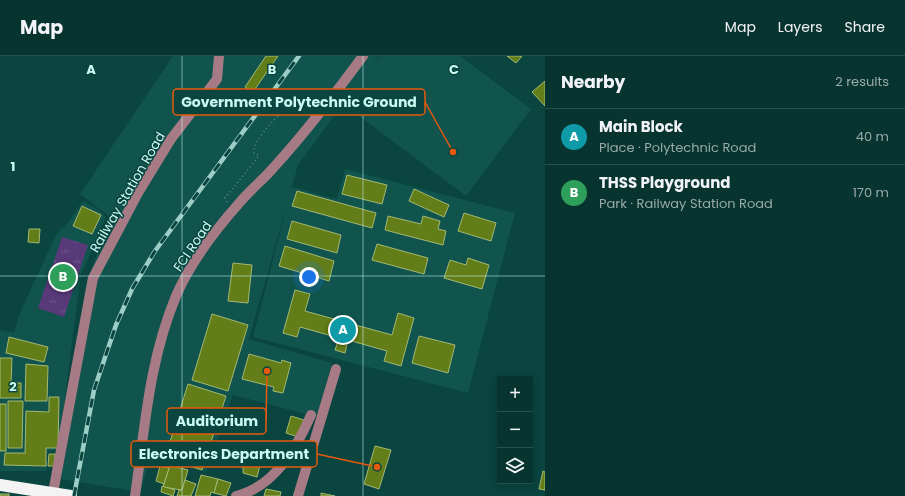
<!DOCTYPE html>
<html lang="en">
<head>
<meta charset="utf-8">
<style>
  :root { --surface:#08342f; --page:#163f3b; --text:#f1f3f6; --muted:#98aaaa; --line:#294f4b; --accent:#8bbbb9 }
  body { margin:0; font-family:Poppins,sans-serif; background:var(--page); color:var(--text) }
  .controls { position:absolute; right:12px; bottom:12px; display:grid; overflow:hidden; border-radius:0px; box-shadow:0 2px 10px #0003 }
  .controls button { width:36px; height:36px; display:grid; place-items:center; padding:0; border:0; border-bottom:1px solid var(--line); background:var(--surface); color:var(--text); font:20px sans-serif }
  .you { position:absolute; left:309px; top:221px; width:14px; height:14px; margin:-10px; border:3px solid #fff; border-radius:50%; background:#1a73e8; box-shadow:0 0 0 6px #1a73e833 }
  .badge { display:grid; place-items:center; width:26px; height:26px; border-radius:50%; background:var(--accent); color:#fff; font-size:13px; font-weight:700 }
  .pin { position:absolute; translate:-50% -50%; border:2px solid #fff; box-shadow:0 1px 4px #0006 }
  .list { margin:0; padding:0; list-style:none }
  h2 { display:flex; justify-content:space-between; align-items:center; height:52px; margin:0; padding:0 16px; font-size:17px }
  h2 small { font-size:13px; font-weight:400; color:var(--muted) }
  .list li { display:grid; grid-template-columns:26px 1fr auto; gap:12px; align-items:center; box-sizing:border-box; height:56px; padding:0 16px; border-top:1px solid var(--line) }
  .list b { display:block; font-size:15px; white-space:nowrap }
  .list p { margin:0; font-size:13px; white-space:nowrap; color:var(--muted) }
  .list em { font-size:13px; font-style:normal; color:var(--muted) }
  .icon { flex:none; width:22px; height:22px; fill:none; stroke:currentColor; stroke-width:2; stroke-linecap:round; stroke-linejoin:round }
  .map { position:relative; flex:none; width:545px; height:440px; overflow:hidden }
  header { display:flex; align-items:center; gap:24px; box-sizing:border-box; height:56px; padding:0 20px; background:var(--surface); border-bottom:1px solid var(--line) }
  header strong { font-size:19px }
  nav { display:flex; gap:22px; margin-inline-start:auto; font-size:14px }
  main { display:flex }
  aside { flex:1; background:var(--surface) }
  .map>svg:first-child { display:block }
  .built { fill:#10544d }
  .park { fill:url(#park-tufts) }
  .building { fill:#637e18; stroke:#a2b974 }
  .lines { fill:none; stroke-linecap:round; stroke-linejoin:round }
  .path { stroke:#588e87; stroke-width:1.5; stroke-dasharray:1 3; stroke-linecap:butt }
  .minor { stroke:#a77b85; stroke-width:10 }
  .highway { stroke:#f3f3f3; stroke-width:12 }
  .rail-casing { stroke:#9ccec6; stroke-width:4.5 }
  .rail { stroke:#0a453f; stroke-width:3; stroke-dasharray:9; stroke-linecap:butt }
  .grid { fill:none; stroke:#cbfaf2; stroke-width:1; stroke-opacity:0.55 }
  .labels { text-anchor:middle; stroke-width:3; stroke-linejoin:round; paint-order:stroke }
  .street-label { font-size:13px; fill:#cbfaf2; stroke:#0a453f }
  .grid-label { font-size:13px; text-anchor:middle; font-weight:bold; fill:#cbfaf2; stroke:#0a453f; stroke-width:3; stroke-linejoin:round; paint-order:stroke }
  .leader { fill:none; stroke:#e8590c; stroke-width:1.5 }
  .callout-dot { fill:#e8590c; stroke:#0a453f; stroke-width:1.5 }
  .callout { fill:#0a453f; stroke:#e8590c; stroke-width:1.5 }
  .callout-label { font-size:14px; text-anchor:middle; font-weight:bold; fill:#cbfaf2 }
</style>
</head>
<body>
<header>
<strong>Map</strong>
<nav><a>Map</a><a>Layers</a><a>Share</a></nav>
</header>
<main>
<div class="map">
<svg width="545" height="440" viewBox="0 0 545 440">
  <defs>
    <pattern id="park-tufts" width="24" height="20" patternUnits="userSpaceOnUse"><rect width="24" height="20" fill="#583979"/><path d="M3 7l-1-3M5 7V3M7 7l1-3M15 17l-1-3M17 17v-4M19 17l1-3" fill="none" stroke="#6f578c"/></pattern>
  </defs>
  <rect width="100%" height="100%" fill="#0a453f"/>
  <polygon class="built" points="173,0 379,0 368,15 380,0 460,0 531,53 466,140 343,48 298,109 292,131 337,143 345,113 515,157 468,337 253,281 288,145 249,283 332,307 317,361 233,339 206,416 151,402 140,436 53,422 58,393 47,397 47,415 0,415 0,274 14,277 19,259 54,183 62,171 64,172 83,145 96,152 106,161 81,219 59,388 87,224 111,162 80,138"/>
  <polygon class="park" points="62,181 88,189 64,261 38,252"/>
  <g class="building">
    <polygon points="266,0 278,0 253,36 245,31"/>
    <polygon points="507,0 522,0 516,7"/>
    <polygon points="545,25 545,50 532,36"/>
    <polygon points="347,119 387,129 382,148 342,138"/>
    <polygon points="414,133 449,149 444,161 409,145"/>
    <polygon points="297,135 376,157 372,172 292,150"/>
    <polygon points="82,150 101,159 92,178 73,170"/>
    <polygon points="464,157 496,167 491,185 458,175"/>
    <polygon points="388,160 421,168 423,160 440,165 438,173 446,175 443,189 385,174"/>
    <polygon points="292,165 341,179 337,197 287,183"/>
    <polygon points="29,173 40,173 39,187 28,186"/>
    <polygon points="377,188 428,202 424,218 372,204"/>
    <polygon points="285,190 334,205 329,225 279,210"/>
    <polygon points="468,202 489,209 482,233 444,222 450,204 466,209"/>
    <polygon points="233,207 252,209 248,247 228,245"/>
    <polygon points="295,234 310,238 305,255 392,279 398,257 414,262 401,310 384,305 387,295 348,284 345,297 335,294 339,282 300,271 297,281 283,277"/>
    <polygon points="212,258 248,269 228,335 192,324"/>
    <polygon points="419,280 455,289 448,317 412,307"/>
    <polygon points="9,281 48,291 44,306 6,297"/>
    <polygon points="249,298 281,307 282,304 291,307 283,337 273,335 274,331 242,323"/>
    <polygon points="0,302 12,302 11,327 21,327 21,342 0,342"/>
    <polygon points="26,308 48,310 47,345 25,345"/>
    <polygon points="188,328 226,340 202,414 165,402"/>
    <polygon points="49,341 59,341 58,392 46,392 46,410 4,409 5,397 25,397 26,355 49,356"/>
    <polygon points="8,345 23,345 22,392 8,392"/>
    <rect x="0" y="348" width="6" height="47"/>
    <polygon points="291,360 304,364 298,381 286,377"/>
    <polygon points="375,390 391,394 379,433 364,428"/>
    <polygon points="49,398 55,398 54,410 48,410"/>
    <polygon points="239,398 259,403 258,408 260,409 257,421 243,417 243,407 237,406"/>
    <polygon points="170,409 188,414 182,434 163,431"/>
    <polygon points="160,410 169,412 164,428 156,425"/>
    <polygon points="543,415 545,416 545,434 539,433"/>
    <polygon points="201,419 218,423 214,437 211,436 210,440 195,440"/>
    <polygon points="218,423 231,427 226,440 214,437"/>
    <polygon points="185,424 196,428 191,440 177,440 179,434 182,434"/>
    <polygon points="162,430 175,434 173,440 161,436"/>
    <polygon points="266,433 281,436 280,440 264,440"/>
    <polygon points="321,437 335,440 321,440"/>
    <rect x="0" y="438" width="9" height="2"/>
  </g>
  <g class="lines">
    <path class="path" d="M227 146 225 142 259 100 254 97C251 84 286 52 296 41"/>
    <g class="minor">
      <polyline points="53,437 93,222 138,137 171,83 217,23 219,0"/>
      <path d="M135 440C145 371 149 305 176 240 191 205 216 173 241 145 251 133 264 123 274 111 306 76 335 38 363 0"/>
      <path d="M236 440C274 431 296 393 311 359"/>
      <polyline points="298,440 336,313"/>
    </g>
    <polyline class="highway" points="0,429 71,440"/>
    <g class="rail-casing">
      <polyline id="rail" points="74,440 94,334 116,269 132,233 155,195 299,0"/>
    </g>
    <use href="#rail" class="rail"/>
  </g>
  <path class="grid" d="M182 0V440M363 0V440M0 220H545"/>
  <g class="labels">
    <g class="street-label">
      <text transform="translate(127 136) rotate(-60)" y="5">Railway Station Road</text>
      <text transform="translate(192 190) rotate(-56)" y="5">FCI Road</text>
    </g>
  </g>
  <g class="grid-label">
    <text x="91" y="18">A</text>
    <text x="272" y="18">B</text>
    <text x="454" y="18">C</text>
    <text x="13" y="115">1</text>
    <text x="13" y="335">2</text>
  </g>
  <path class="leader" d="M453 96L425 46M267 315L266 365M377 411L317 398"/>
  <g class="callout-dot">
    <circle cx="453" cy="96" r="4"/>
    <circle cx="267" cy="315" r="4"/>
    <circle cx="377" cy="411" r="4"/>
  </g>
  <g class="callout">
    <rect x="173" y="33" width="252" height="26" rx="4"/>
    <rect x="167" y="352" width="99" height="26" rx="4"/>
    <rect x="131" y="385" width="186" height="26" rx="4"/>
  </g>
  <g class="callout-label">
    <text x="299" y="51">Government Polytechnic Ground</text>
    <text x="217" y="370">Auditorium</text>
    <text x="224" y="403">Electronics Department</text>
  </g>
</svg>
<div class="controls">
<button>+</button>
<button>−</button>
<button><svg class="icon" aria-label="layers" viewBox="0 0 24 24"><path d="M12 4l9 5-9 5-9-5zM3 14l9 5 9-5"/></svg></button>
</div>
<div class="you"></div>
<div class="pin badge" style="left:343px;top:274px;background:#0f9aa8">A</div>
<div class="pin badge" style="left:63px;top:221px;background:#2e9e5b">B</div>
</div>
<aside>
<h2>Nearby<small>2 results</small></h2>
<ul class="list">
<li><span class="badge" style="background:#0f9aa8">A</span><div><b>Main Block</b><p>Place · Polytechnic Road</p></div><em>40 m</em></li>
<li><span class="badge" style="background:#2e9e5b">B</span><div><b>THSS Playground</b><p>Park · Railway Station Road</p></div><em>170 m</em></li>
</ul>
</aside>
</main>
</body>
</html>
